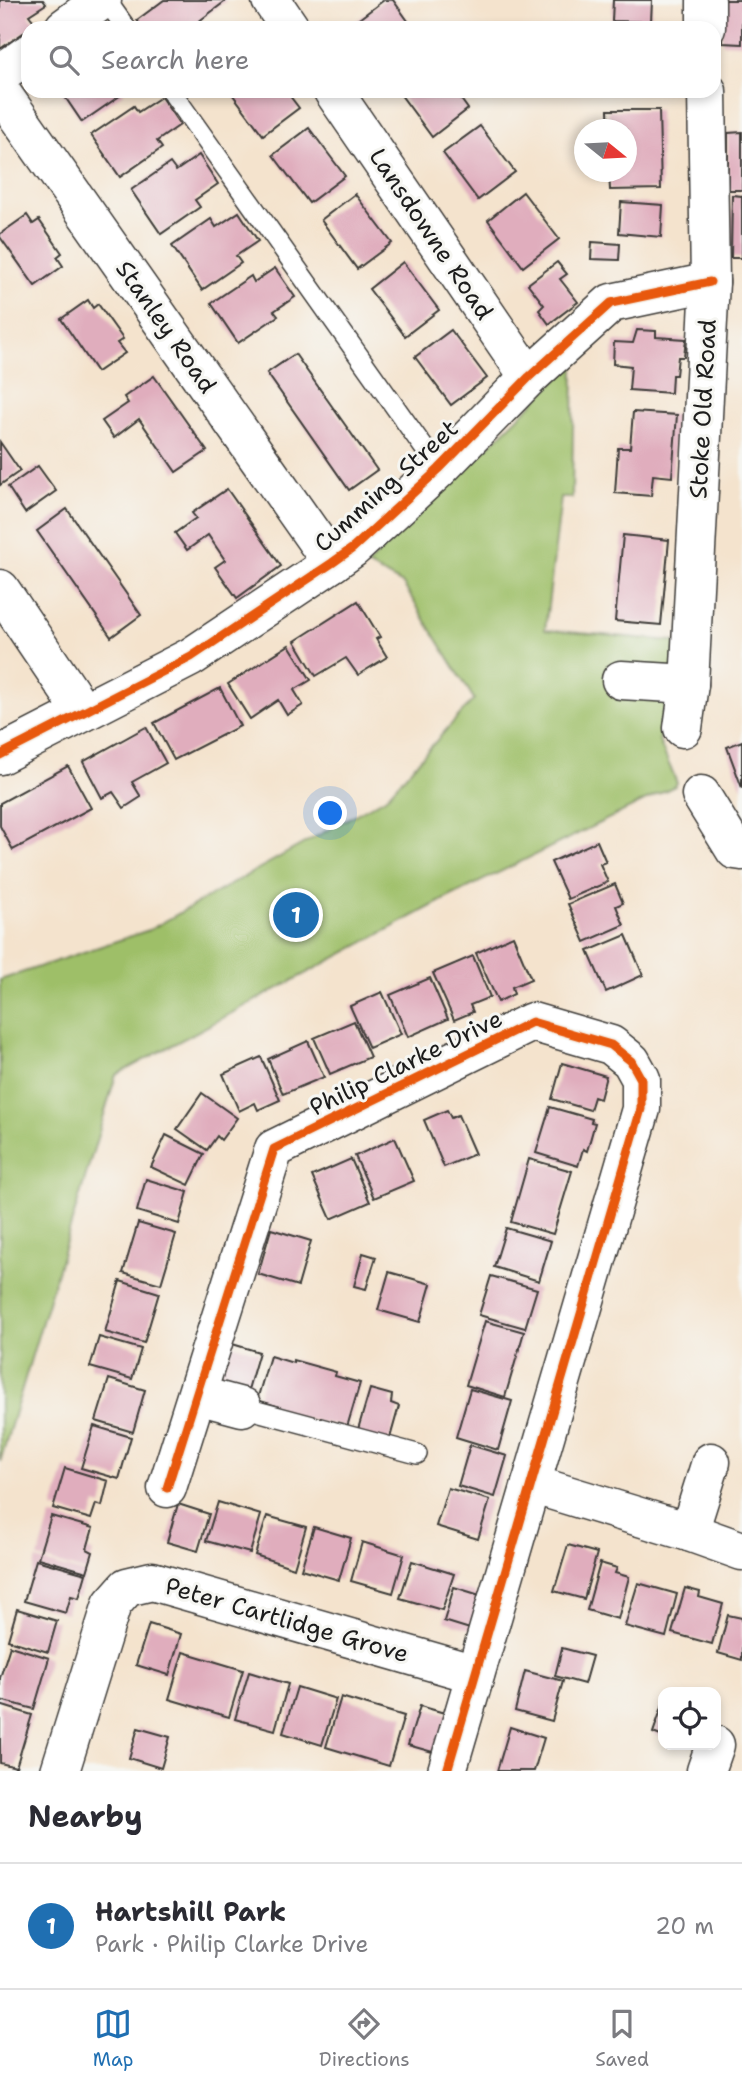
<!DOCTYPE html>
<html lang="en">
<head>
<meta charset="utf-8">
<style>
  :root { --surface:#fff; --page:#f2f2f3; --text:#2b2b33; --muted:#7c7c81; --line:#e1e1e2; --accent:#1f6fb2 }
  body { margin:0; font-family:"Shantell Sans",sans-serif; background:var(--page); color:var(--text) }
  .controls { position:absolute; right:21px; bottom:21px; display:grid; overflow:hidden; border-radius:14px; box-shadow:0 4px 10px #0003 }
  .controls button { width:63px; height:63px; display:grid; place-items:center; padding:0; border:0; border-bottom:2px solid var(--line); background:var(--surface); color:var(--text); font:35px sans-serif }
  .compass { position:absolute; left:574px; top:119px; width:63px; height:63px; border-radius:50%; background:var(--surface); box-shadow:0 4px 10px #0003; rotate:108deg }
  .you { position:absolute; left:331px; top:814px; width:24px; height:24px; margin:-18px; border:5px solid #fff; border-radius:50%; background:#1a73e8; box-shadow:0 0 0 10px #1a73e833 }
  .badge { display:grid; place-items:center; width:46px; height:46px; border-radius:50%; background:var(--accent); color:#fff; font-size:23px; font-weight:700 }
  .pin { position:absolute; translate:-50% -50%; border:4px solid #fff; box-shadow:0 2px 7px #0006 }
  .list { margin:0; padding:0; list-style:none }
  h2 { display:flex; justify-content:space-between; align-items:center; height:91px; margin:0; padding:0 28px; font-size:30px }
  h2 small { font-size:23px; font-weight:400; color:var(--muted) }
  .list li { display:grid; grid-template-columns:46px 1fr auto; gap:21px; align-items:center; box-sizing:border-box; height:126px; padding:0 28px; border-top:2px solid var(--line) }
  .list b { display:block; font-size:26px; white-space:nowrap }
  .list p { margin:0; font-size:23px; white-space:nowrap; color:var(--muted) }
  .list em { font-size:23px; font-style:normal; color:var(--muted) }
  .icon { flex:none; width:38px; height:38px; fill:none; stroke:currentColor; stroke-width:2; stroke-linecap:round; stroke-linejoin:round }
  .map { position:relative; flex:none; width:742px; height:1771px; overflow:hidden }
  .search { position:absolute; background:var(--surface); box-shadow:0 4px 10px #0003; left:21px; right:21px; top:21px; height:77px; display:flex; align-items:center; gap:18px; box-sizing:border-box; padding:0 24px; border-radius:21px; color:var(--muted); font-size:26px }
  .sheet { height:217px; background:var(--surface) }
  nav { display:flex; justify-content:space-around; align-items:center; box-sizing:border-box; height:98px; border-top:2px solid var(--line); background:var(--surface); font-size:19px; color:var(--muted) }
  nav a { display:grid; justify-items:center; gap:4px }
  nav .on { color:var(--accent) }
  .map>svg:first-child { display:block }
  .green { fill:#9ebf68; stroke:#5d6e42; stroke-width:2 }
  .building { fill:#e0adbd }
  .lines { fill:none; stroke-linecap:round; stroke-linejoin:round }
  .lane-casing { stroke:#3c3a37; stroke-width:22 }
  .street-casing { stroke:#3c3a37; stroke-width:41 }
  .lane { stroke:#fff; stroke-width:19 }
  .street { stroke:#fff; stroke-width:38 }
  .cycleway-casing { stroke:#f6f6f2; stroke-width:13 }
  .cycleway { stroke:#e8590c; stroke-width:9 }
  .labels { text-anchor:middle; stroke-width:6; stroke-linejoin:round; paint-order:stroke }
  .street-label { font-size:24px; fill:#1c1c1c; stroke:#f6f6f2 }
</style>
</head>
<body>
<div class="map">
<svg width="742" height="1771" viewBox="0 0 742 1771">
  <rect width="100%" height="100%" fill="#f6f6f2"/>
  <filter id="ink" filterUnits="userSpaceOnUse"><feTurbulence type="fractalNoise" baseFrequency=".0143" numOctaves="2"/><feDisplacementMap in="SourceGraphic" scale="14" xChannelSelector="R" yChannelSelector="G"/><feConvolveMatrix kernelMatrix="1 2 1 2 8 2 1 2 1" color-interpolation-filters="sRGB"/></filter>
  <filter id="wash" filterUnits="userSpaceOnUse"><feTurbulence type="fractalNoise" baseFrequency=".00686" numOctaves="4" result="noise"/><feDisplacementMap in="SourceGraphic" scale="28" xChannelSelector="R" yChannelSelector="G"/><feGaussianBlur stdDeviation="1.57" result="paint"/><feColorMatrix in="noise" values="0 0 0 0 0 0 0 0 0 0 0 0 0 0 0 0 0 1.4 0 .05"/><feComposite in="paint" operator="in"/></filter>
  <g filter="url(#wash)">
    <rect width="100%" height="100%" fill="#f4e3cd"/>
    <polygon class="green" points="574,363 572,498 561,498 545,630 684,642 659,741 677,783 675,786 443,900 116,1075 0,1462 0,980 149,930 385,798 474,699 403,584 367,565"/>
    <g id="blocks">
      <g class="building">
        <polygon points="0,0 43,0 46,4 29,15 36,24 0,49"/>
        <polygon points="164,0 227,0 190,28 142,28 137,20"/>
        <polygon points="384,0 393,0 413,28 354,28 351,25"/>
        <polygon points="613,0 652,0 651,22 612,21"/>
        <polygon points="723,0 742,0 742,44 722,43"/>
        <polygon points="61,91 123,91 124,93 82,122"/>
        <polygon points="230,91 286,91 299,108 263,135"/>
        <polygon points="398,91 455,91 468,109 432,137"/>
        <polygon points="161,97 180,125 157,141 162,148 120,177 91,135 134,106 138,112"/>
        <polygon points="608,110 659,110 661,189 610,190 609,172 626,172 626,130 609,130"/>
        <polygon points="480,126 515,172 478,200 443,153"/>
        <polygon points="309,128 345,176 309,203 273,155"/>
        <polygon points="742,132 742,190 728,190 728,133"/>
        <polygon points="199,155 218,184 195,200 200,207 161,234 131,190 170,163 176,171"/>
        <polygon points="523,192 559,239 523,267 488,220"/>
        <polygon points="355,194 392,243 357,269 321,220"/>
        <polygon points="732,195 742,196 742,258 731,258"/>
        <polygon points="621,202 663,205 661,237 619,233"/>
        <polygon points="239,212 258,241 236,256 241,263 202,290 172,246 211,219 216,227"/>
        <polygon points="27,215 33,224 39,220 62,253 57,257 63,266 35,286 0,237 0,234"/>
        <polygon points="592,242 620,244 619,260 591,259"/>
        <polygon points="403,262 439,310 405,336 369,289"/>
        <polygon points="557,262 567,274 560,279 578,302 549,324 539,310 544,305 528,284"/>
        <polygon points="275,268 295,297 274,311 278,316 238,343 211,303 251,276 254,282"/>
        <polygon points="88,300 93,308 98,304 123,339 117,343 125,353 97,372 61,319"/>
        <polygon points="451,330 487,378 451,405 415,357"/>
        <polygon points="637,330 656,331 656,337 686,339 684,357 678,357 676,375 672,375 671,393 629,390 631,366 613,364 614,342 633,343"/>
        <polygon points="295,354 377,470 349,490 267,373"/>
        <polygon points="154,376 207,451 176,472 139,419 114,438 102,421 128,403 124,397"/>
        <polygon points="633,412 677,415 672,477 653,475 651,496 615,493 618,448 630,448"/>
        <polygon points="0,442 20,471 0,485"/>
        <polygon points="38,466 56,491 25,513 8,487"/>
        <polygon points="227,489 281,566 237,598 215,567 225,560 208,535 187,550 175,533 196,518 192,513"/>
        <polygon points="67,509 141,615 111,637 37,531"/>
        <polygon points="623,535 669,540 661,625 615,621"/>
        <polygon points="358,601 380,637 376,639 387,657 358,675 346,658 316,676 295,641"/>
        <polygon points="289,645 311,680 294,690 303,705 287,715 278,700 250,719 228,684"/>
        <polygon points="220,688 240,726 174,760 154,723"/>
        <polygon points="146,727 166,763 132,782 141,797 124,808 113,792 102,798 83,762"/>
        <polygon points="742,741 742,788 727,747"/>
        <polygon points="68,766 91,808 13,850 0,826 0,803"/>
        <polygon points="597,841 606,862 600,864 608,882 568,899 551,862"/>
        <polygon points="615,884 623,903 616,906 624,925 585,942 568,904"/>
        <polygon points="626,935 643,975 606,992 588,951"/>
        <polygon points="513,936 531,979 512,987 514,994 498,1002 476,953"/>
        <polygon points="473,956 490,997 470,1005 473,1012 454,1020 433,973"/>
        <polygon points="430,978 448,1019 408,1037 390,995"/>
        <polygon points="382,992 401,1034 369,1048 350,1006"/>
        <polygon points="354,1021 370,1057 330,1074 314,1038"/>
        <polygon points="308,1041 324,1077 283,1094 268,1059"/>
        <polygon points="261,1057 280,1100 258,1110 255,1103 239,1111 223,1074"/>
        <polygon points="562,1063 606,1076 600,1099 594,1097 590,1110 552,1099"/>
        <polygon points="202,1093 237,1118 221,1140 217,1136 207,1150 177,1129"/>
        <polygon points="550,1107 592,1119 591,1122 595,1123 587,1151 583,1149 578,1166 536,1153"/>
        <polygon points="447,1110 451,1118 458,1115 475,1154 444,1167 424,1120"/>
        <polygon points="166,1135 204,1154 189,1185 151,1167"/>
        <polygon points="395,1138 414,1181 374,1198 355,1156"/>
        <polygon points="351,1159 370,1202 331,1219 312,1176"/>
        <polygon points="529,1159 572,1171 553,1234 511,1222"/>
        <polygon points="146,1179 188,1192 179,1224 137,1211"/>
        <polygon points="138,1223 176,1234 161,1284 123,1273"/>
        <polygon points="506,1228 551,1241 539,1281 494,1267"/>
        <polygon points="271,1229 311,1241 298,1286 258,1274"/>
        <polygon points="363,1253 376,1257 366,1289 354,1286"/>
        <polygon points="389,1272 431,1284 420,1322 378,1310"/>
        <polygon points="491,1276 537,1289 525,1328 479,1315"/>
        <polygon points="120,1281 159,1293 144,1343 105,1332"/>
        <polygon points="485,1321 524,1332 505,1397 466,1385"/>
        <polygon points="99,1337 141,1349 132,1379 90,1367"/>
        <polygon points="229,1343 259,1352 245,1400 214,1391"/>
        <polygon points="270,1356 293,1363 293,1360 336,1372 335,1376 360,1383 347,1427 277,1414 280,1407 257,1400"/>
        <polygon points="109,1379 145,1390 133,1432 96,1421"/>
        <polygon points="370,1389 392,1395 391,1403 399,1406 388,1445 356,1436"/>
        <polygon points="470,1389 512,1401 498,1450 456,1437"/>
        <polygon points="94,1426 131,1437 119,1479 81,1468"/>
        <polygon points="470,1445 507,1456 495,1497 458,1486"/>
        <polygon points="65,1468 108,1481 102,1506 96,1504 91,1519 53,1508"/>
        <polygon points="448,1488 490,1500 478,1539 436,1526"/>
        <polygon points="218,1502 261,1515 250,1553 206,1541"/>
        <polygon points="178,1504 209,1514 198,1551 167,1542"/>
        <polygon points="51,1516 93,1528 87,1549 93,1552 87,1572 38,1558"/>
        <polygon points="267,1516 306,1527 294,1568 255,1555"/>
        <polygon points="314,1527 351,1538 339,1580 301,1569"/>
        <polygon points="362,1542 404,1555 393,1593 351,1581"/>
        <polygon points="568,1545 597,1553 584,1599 554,1591"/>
        <polygon points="36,1560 86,1574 79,1598 71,1596 66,1613 24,1601"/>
        <polygon points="412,1561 454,1574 442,1610 400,1598"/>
        <polygon points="600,1563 617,1568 615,1573 629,1577 618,1619 587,1610"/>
        <polygon points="638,1583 677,1594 666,1637 625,1626"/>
        <polygon points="454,1587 483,1596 473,1630 444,1621"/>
        <polygon points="685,1588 700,1592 699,1597 723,1604 712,1644 672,1633"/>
        <polygon points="17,1609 57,1621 48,1652 8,1640"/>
        <polygon points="728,1615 742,1618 742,1660 718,1653"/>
        <polygon points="149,1624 181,1634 169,1675 136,1665"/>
        <polygon points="10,1646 49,1658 34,1709 0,1700 0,1678"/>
        <polygon points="562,1648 592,1656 584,1684 555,1676"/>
        <polygon points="183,1652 243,1670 229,1717 169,1699"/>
        <polygon points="525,1671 563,1681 552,1721 515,1711"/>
        <polygon points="249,1672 288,1684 275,1730 235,1719"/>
        <polygon points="297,1687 336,1699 322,1745 283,1733"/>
        <polygon points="341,1697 404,1716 389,1766 326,1747"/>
        <polygon points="663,1704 663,1737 653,1733"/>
        <polygon points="0,1705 32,1715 16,1767 0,1763"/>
        <polygon points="420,1706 448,1714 436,1753 408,1745"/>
        <polygon points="510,1727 544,1738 534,1771 497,1771"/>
        <polygon points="138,1728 170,1737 161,1768 129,1758"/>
      </g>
    </g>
  </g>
  <g filter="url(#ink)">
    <use href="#blocks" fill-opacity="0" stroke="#3c3a37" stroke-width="2"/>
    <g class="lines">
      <g class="lane-casing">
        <g id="lane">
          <polyline points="106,0 126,28"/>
          <polyline points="171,91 439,469"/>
          <polyline points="242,1407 417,1454"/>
        </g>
      </g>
      <g class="street-casing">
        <g id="street">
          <polyline points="271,0 290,28"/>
          <polyline points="706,0 706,28"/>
          <polyline points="64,28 102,0"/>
          <polyline points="0,74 28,54"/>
          <polyline points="0,91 332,563"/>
          <polyline points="333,91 529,377"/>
          <polyline points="0,589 83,712"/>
          <polyline points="621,680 689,684"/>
          <polyline points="683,728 689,684 710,282 707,91"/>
          <polyline points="0,755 191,657 332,563 353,548 439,469 529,377 611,303 710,282"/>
          <polyline points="701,795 735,850 742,851"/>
          <polyline points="197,1395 242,1407"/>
          <polyline points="531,1484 689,1532 742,1551"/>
          <polyline points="167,1488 274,1149 532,1022 611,1045 631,1061 641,1079 641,1109 447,1771"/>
          <polyline points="689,1532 711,1462"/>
          <polyline points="60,1771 112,1604 127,1587 152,1581 475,1674"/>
          <polyline points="706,1771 715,1745"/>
        </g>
      </g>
      <use href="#lane" class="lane"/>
      <use href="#street" class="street"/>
      <g class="cycleway-casing">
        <g id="cycleway">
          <polyline points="0,755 191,657 332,563 353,548 439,469 529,377 611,303 710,282"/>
          <polyline points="167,1488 274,1149 532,1022 611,1045 631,1061 641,1079 641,1109 447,1771"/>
        </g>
      </g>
      <use href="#cycleway" class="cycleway"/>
    </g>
  </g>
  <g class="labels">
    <g class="street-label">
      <text transform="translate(431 234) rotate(56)" y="8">Lansdowne Road</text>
      <text transform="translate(166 327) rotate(55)" y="8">Stanley Road</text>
      <text transform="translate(703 409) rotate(-87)" y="8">Stoke Old Road</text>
      <text transform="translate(386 486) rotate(-42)" y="8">Cumming Street</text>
      <text transform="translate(406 1063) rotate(-26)" y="8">Philip Clarke Drive</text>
      <text transform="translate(287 1620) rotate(16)" y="8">Peter Cartlidge Grove</text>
    </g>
  </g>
</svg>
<div class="controls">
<button><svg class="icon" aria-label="locate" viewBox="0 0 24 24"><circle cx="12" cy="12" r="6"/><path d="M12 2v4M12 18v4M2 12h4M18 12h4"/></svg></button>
</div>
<svg class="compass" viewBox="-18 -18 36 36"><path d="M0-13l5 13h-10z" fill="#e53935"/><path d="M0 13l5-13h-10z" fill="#7c7c81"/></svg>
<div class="you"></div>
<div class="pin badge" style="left:296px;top:915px">1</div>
<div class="search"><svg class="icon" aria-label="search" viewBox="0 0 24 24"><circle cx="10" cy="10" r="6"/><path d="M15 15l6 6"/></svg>Search here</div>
</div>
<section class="sheet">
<h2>Nearby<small></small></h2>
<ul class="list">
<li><span class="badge">1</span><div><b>Hartshill Park</b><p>Park · Philip Clarke Drive</p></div><em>20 m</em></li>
</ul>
</section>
<nav>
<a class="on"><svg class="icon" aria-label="map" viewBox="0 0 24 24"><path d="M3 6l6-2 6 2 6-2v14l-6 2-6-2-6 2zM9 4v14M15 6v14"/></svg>Map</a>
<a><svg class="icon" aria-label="directions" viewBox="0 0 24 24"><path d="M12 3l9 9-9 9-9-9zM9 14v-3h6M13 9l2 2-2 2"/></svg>Directions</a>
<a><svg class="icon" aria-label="saved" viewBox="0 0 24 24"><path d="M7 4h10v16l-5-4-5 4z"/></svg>Saved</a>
</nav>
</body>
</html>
